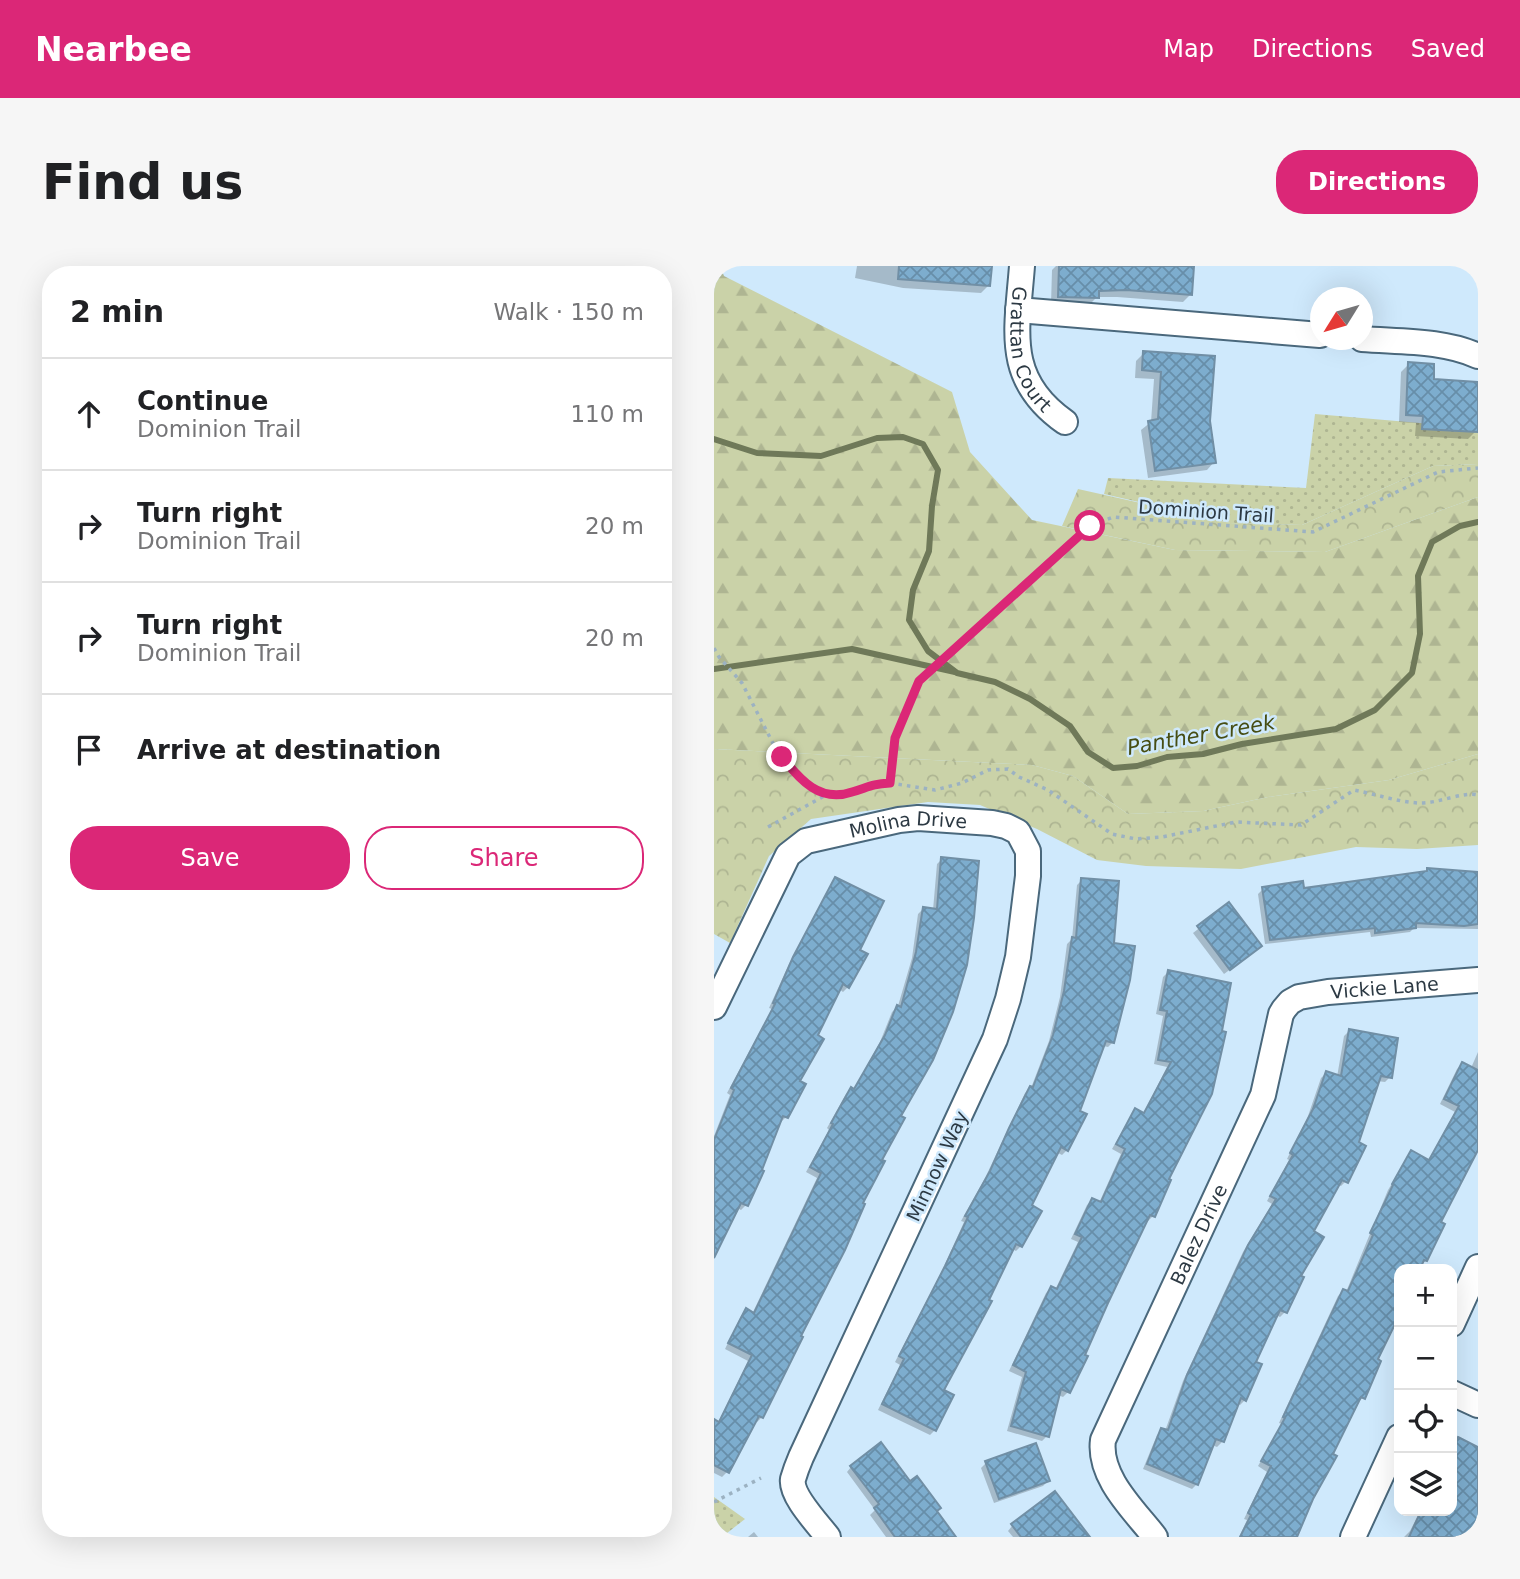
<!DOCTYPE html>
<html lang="en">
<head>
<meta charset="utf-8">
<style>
  :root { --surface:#fff; --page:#f6f6f6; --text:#202124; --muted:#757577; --line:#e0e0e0; --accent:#db2777 }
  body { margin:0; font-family:"DejaVu Sans",sans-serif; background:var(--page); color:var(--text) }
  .controls { position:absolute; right:21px; bottom:21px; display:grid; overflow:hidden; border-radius:14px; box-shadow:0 7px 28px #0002 }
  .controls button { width:63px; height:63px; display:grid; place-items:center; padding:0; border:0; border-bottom:2px solid var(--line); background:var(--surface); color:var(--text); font:35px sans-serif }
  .compass { position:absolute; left:596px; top:21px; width:63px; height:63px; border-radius:50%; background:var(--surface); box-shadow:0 7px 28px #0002; rotate:233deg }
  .stop { position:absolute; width:21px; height:21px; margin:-16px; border:5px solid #db2777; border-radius:50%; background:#fff }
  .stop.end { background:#db2777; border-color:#fff; box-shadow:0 2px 7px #0008 }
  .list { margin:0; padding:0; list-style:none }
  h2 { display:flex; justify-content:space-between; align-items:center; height:91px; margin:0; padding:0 28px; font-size:30px }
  h2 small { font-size:23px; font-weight:400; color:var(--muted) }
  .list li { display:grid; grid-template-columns:46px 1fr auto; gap:21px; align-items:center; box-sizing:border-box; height:112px; padding:0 28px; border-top:2px solid var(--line) }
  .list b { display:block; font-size:26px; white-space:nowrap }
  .list p { margin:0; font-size:23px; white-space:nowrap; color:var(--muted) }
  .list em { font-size:23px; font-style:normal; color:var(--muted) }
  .actions { display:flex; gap:14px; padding:21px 28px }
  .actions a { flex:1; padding:16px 0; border:2px solid var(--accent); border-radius:28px; text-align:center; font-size:24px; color:var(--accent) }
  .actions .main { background:var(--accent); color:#fff }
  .icon { flex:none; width:38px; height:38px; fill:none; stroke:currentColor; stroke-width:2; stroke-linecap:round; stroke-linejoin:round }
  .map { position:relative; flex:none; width:764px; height:1271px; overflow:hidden; border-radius:28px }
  header { display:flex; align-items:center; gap:42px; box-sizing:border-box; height:98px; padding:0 35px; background:var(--accent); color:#fff }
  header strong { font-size:33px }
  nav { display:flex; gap:38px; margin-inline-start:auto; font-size:24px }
  .intro { display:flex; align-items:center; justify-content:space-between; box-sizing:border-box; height:168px; padding:0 42px }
  h1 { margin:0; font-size:49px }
  .button { padding:18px 32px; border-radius:28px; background:var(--accent); color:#fff; font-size:24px; font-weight:700 }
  main { display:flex; gap:42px; padding:0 42px }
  aside { flex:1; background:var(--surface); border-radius:28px; box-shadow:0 7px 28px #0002 }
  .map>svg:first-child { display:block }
  .grass { fill:url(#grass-dots) }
  .forest { fill:url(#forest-firs) }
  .park { fill:url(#park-crowns) }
  .shadow { fill:#0003 }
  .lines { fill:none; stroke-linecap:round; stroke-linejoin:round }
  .stream { stroke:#6f7959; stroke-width:6 }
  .building { fill:url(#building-cross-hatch); stroke:#718fa5; stroke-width:2 }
  .minor-casing { stroke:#4a687c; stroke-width:28 }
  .path { stroke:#9cb2c2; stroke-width:3.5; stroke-dasharray:3.5 5; stroke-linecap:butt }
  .minor { stroke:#fff; stroke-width:24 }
  .route { stroke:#db2777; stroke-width:9 }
  .labels { text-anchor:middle; stroke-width:5; stroke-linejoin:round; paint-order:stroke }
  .street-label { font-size:19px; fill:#2c3943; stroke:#cfe9fc }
  .water-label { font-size:21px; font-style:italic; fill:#464d13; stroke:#cfe9fc }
</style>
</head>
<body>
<header>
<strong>Nearbee</strong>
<nav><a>Map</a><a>Directions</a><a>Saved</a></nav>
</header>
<div class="intro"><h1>Find us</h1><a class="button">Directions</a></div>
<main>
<aside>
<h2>2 min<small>Walk · 150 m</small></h2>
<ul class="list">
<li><svg class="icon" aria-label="ahead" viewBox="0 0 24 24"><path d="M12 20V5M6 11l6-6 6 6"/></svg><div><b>Continue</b><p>Dominion Trail</p></div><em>110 m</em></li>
<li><svg class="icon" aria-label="right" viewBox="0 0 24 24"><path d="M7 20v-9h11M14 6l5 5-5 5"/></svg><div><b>Turn right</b><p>Dominion Trail</p></div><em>20 m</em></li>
<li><svg class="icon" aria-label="right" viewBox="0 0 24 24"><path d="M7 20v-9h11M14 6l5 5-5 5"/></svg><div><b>Turn right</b><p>Dominion Trail</p></div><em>20 m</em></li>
<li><svg class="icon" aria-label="arrive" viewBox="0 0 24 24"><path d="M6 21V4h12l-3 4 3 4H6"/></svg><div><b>Arrive at destination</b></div></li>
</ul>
<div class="actions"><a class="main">Save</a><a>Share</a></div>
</aside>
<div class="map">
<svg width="764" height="1271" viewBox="0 0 764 1271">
  <defs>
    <pattern id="grass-dots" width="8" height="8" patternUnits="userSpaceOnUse" patternTransform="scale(1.75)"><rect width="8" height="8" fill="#cad2a8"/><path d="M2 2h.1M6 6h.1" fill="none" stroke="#aeb592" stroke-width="1.8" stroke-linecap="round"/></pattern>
    <pattern id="forest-firs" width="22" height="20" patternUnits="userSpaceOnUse" patternTransform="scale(1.75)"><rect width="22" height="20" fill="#cad2a8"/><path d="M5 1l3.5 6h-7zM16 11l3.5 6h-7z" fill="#aeb592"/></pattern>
    <pattern id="park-crowns" width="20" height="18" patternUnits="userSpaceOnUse" patternTransform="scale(1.75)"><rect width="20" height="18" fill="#cad2a8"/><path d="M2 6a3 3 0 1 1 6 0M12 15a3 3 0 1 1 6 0" fill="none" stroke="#aeb592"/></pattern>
    <pattern id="building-cross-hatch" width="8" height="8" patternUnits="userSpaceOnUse" patternTransform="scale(1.75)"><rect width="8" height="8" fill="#7dadce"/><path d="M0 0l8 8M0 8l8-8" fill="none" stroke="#678ea9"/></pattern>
  </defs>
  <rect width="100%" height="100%" fill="#cfe9fc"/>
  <g class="grass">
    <polygon points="601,148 764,162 764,198 719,200 588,259 516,257 390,228 394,212 592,222"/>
    <polygon points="0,1231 31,1253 8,1271 0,1271"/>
  </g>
  <polygon class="forest" points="0,0 6,0 10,10 238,126 256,186 318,254 461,284 611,286 764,231 764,488 675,514 554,531 489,545 414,548 359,510 318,499 0,483"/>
  <g class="park">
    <polygon points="764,198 764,231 611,286 461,284 348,260 364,223 516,257 588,259 719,200"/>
    <polygon points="0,483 318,499 359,510 414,548 489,545 554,531 675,514 764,488 764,579 703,583 642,581 527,603 432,600 383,594 323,563 266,539 214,536 97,553 55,590 16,677 0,668"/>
  </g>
  <g class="shadow">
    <polygon points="143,0 276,0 274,20 267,27 189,22 141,12"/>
    <polygon points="342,0 479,0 477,28 469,36 403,31 383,31 375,39 337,38 338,4"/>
    <polygon points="430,87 495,155 500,196 493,204 434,212 427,164 437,156 440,113 421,112 422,95"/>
    <polygon points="695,98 718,115 764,117 762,165 754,173 701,170 702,157 685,156 687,106"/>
    <polygon points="228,593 263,596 185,851 48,1151 43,1156 41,1155 13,1206 8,1211 0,1207 0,1155 4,1157 34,1095 11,1083 27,1050 32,1045 38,1048 103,912 92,906 115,864 113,862 132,828 137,823 139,825 166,776 178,746 184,740 198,692 204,648 209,643 219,644 223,598"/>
    <polygon points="764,606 764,663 700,662 696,666 657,671 656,666 551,678 544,628 549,623 588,623 711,607"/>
    <polygon points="122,613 144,684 134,721 129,726 125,723 102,770 83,816 90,819 72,851 67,856 65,855 32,939 27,944 23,942 0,986 0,870 16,829 13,827 58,743 55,742 75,698 117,618"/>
    <polygon points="368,614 398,679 399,776 394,781 389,780 364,846 353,884 348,889 342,886 316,940 307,980 302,985 298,983 228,1124 238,1129 221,1164 216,1169 164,1144 186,1099 181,1096 227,1007 250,956 247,955 271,912 311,827 317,822 335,775 346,731 353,678 358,673 363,619"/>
    <polygon points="515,639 541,685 510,708 479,667"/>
    <polygon points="454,706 515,719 453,914 439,950 434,955 432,954 393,1036 354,1126 349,1131 344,1129 333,1170 328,1175 293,1165 308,1111 295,1105 332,1027 337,1022 341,1024 364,976 357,973 373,939 378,934 385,937 407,888 398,883 417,850 422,845 429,848 453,801 440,798 449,750 442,748 449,711"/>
    <polygon points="635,765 676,811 671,816 663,815 632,915 627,920 624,919 598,966 571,1046 566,1051 562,1049 540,1097 531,1134 526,1139 523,1137 508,1176 503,1181 498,1179 483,1218 478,1223 429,1203 443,1169 448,1164 451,1165 469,1115 529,986 558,938 553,935 575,894 573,893 594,850 607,812 612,807 623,811 630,770"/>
    <polygon points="764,786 764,880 724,956 712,994 704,1003 685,1003 685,1043 662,1094 649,1132 643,1136 580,1271 525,1271 533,1254 530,1253 553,1206 544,1200 568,1158 565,1157 624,1030 629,1025 632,1026 674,924 697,886 714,895 741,846 726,838 743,803 748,798 757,802"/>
    <polygon points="744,1173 764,1183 764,1267 762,1271 690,1271 696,1265 706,1245 738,1245 738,1181"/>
    <polygon points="272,1197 334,1215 329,1220 280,1237 267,1202"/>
    <polygon points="137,1201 196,1217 240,1271 172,1271 156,1249 161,1244 133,1206"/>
    <polygon points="298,1260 374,1271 299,1271 294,1265"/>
    <polygon points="40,1266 44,1271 34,1271"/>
  </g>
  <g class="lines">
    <g class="stream">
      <polyline points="0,173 43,187 107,190 163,172 189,171 209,178 224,204 218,240 215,285 199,324 195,354 214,385 243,407 281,416 316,433 356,460 374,486 399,502 423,500 453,491 489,488 528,478 622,463 661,444 698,407 706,368 704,310 718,276 746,260 764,256"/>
      <polyline points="0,403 138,383 241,406"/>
    </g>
  </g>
  <g class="building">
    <polygon points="185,0 278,0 276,20 184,13"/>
    <polygon points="345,0 480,0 478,29 412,24 385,25 385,32 344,31"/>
    <polygon points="429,85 501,90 496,155 502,197 441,205 434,155 444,153 447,106 428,104"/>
    <polygon points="694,96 720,98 720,113 764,116 764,166 708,163 709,150 692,149"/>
    <polygon points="227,591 265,595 260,652 253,699 239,746 219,794 187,850 191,852 168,894 171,895 149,937 151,938 131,984 87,1070 89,1071 49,1152 45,1150 15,1207 0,1199 0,1153 5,1156 38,1089 14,1077 32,1042 40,1047 107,907 96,901 119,858 117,857 137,821 140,823 171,769 183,739 187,741 202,686 209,641 223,643"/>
    <polygon points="713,602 764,606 764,658 750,660 702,657 702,662 661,667 661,662 556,674 548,621 589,615 590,622 713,605"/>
    <polygon points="121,611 170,635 146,684 154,688 135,722 129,718 104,769 110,773 86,815 92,818 74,852 69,850 48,904 50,905 34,940 27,937 0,992 0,874 20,824 17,822 61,738 59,737 79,691"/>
    <polygon points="367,612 405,615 400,677 421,680 416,714 400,777 392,775 366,845 373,848 354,885 347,881 318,939 328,945 308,981 302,978 275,1034 278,1035 230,1124 240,1129 222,1165 168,1138 190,1093 185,1090 231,1000 254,951 251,950 276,905 295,862 316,820 319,821 339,769 350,725 358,671 362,672"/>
    <polygon points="515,636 548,680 516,704 483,660"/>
    <polygon points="454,704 517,717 508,765 512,766 498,828 455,913 457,914 441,951 436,949 394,1037 371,1089 374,1090 356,1127 347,1123 335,1171 297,1160 312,1106 299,1099 337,1020 343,1023 368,971 361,968 378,932 387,936 411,883 402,878 421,842 430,847 457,796 444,794 453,745 446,744"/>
    <polygon points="635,763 684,772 678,812 667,810 645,876 652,880 634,917 628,914 600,965 610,971 587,1010 590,1011 573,1047 566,1044 542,1096 548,1098 532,1135 527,1132 510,1176 502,1173 484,1219 433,1198 447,1162 454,1164 473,1109 534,979 562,933 556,930 579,889 576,887 599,843 612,805 627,810"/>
    <polygon points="748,796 764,804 764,884 727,956 731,958 713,995 710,994 706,1003 685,1003 685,1050 664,1093 667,1095 651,1133 647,1131 619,1188 623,1190 599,1233 583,1271 526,1271 537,1249 534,1247 557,1200 547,1195 571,1152 569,1151 629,1023 634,1025 659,969 656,967 679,919 678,918 697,884 715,894 745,840 730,833"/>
    <polygon points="744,1171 764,1181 764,1271 695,1271 707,1245 738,1245 738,1183"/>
    <polygon points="167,1176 196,1215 203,1210 227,1242 223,1245 242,1271 181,1271 160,1242 165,1238 136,1200"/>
    <polygon points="322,1177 336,1215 285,1233 271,1195"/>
    <polygon points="341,1225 376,1271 307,1271 297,1258"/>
  </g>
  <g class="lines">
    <g class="minor-casing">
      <g id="minor">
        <path id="s1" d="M308 0C303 65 290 113 351 156"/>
        <polyline points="304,44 606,69"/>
        <path d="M648 73C686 76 729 74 764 90"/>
        <path id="s2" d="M0 741 74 589 92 575 185 554 204 552 278 557 292 560 304 566 314 585V610L304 691 294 733 281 773 87 1191C84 1198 81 1206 79 1213 76 1229 104 1258 114 1271"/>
        <polyline points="738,1058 764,1001"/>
        <polyline points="738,1127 764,1139"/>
        <path id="s3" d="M441 1271C420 1244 384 1211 389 1174L549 829 567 748 570 743 576 736 585 731 614 726 764 714"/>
        <polyline points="639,1271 685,1171"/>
      </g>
    </g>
    <g class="path">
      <path d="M0 382 5 391 28 417 64 487 93 520 112 529 137 527 155 518 176 517 221 524 248 517 274 504 294 503 305 511 334 524 398 568 422 573 448 571 522 556 587 559 640 524C661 528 684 536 705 537 723 538 750 525 764 529"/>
      <polyline points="176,517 181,472 205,415 376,260 399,251 599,266 724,206 764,202"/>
      <polyline points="54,561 112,529"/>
      <polyline points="0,1236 47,1212"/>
    </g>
    <use href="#minor" class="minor"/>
  </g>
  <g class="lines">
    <path class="route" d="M68 491C86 514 106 537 138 526 155 521 157 518 176 517L181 472 205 415 376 260"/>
  </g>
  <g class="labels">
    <g class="street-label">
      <text dy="7" stroke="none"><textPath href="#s1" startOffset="86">Grattan Court</textPath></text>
      <text transform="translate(492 245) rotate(4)" y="7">Dominion Trail</text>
      <text dy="7" stroke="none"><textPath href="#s2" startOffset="296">Molina Drive</textPath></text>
      <text dy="7" stroke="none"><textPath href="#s3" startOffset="688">Vickie Lane</textPath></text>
      <text transform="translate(223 900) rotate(-65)" y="7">Minnow Way</text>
      <text dy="7" stroke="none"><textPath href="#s3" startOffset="340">Balez Drive</textPath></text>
    </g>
    <g class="water-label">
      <text transform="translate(487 469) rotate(-10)" y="7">Panther Creek</text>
    </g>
  </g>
</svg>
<div class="controls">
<button>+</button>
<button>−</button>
<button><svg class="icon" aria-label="locate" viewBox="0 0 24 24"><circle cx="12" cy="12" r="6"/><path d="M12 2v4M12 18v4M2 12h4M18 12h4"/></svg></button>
<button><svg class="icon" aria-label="layers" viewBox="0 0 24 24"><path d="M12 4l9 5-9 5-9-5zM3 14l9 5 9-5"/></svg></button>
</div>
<svg class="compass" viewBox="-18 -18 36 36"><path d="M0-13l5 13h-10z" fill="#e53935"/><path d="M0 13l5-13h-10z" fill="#757577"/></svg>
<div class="stop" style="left:376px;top:260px"></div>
<div class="stop end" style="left:68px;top:491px"></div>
</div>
</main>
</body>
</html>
